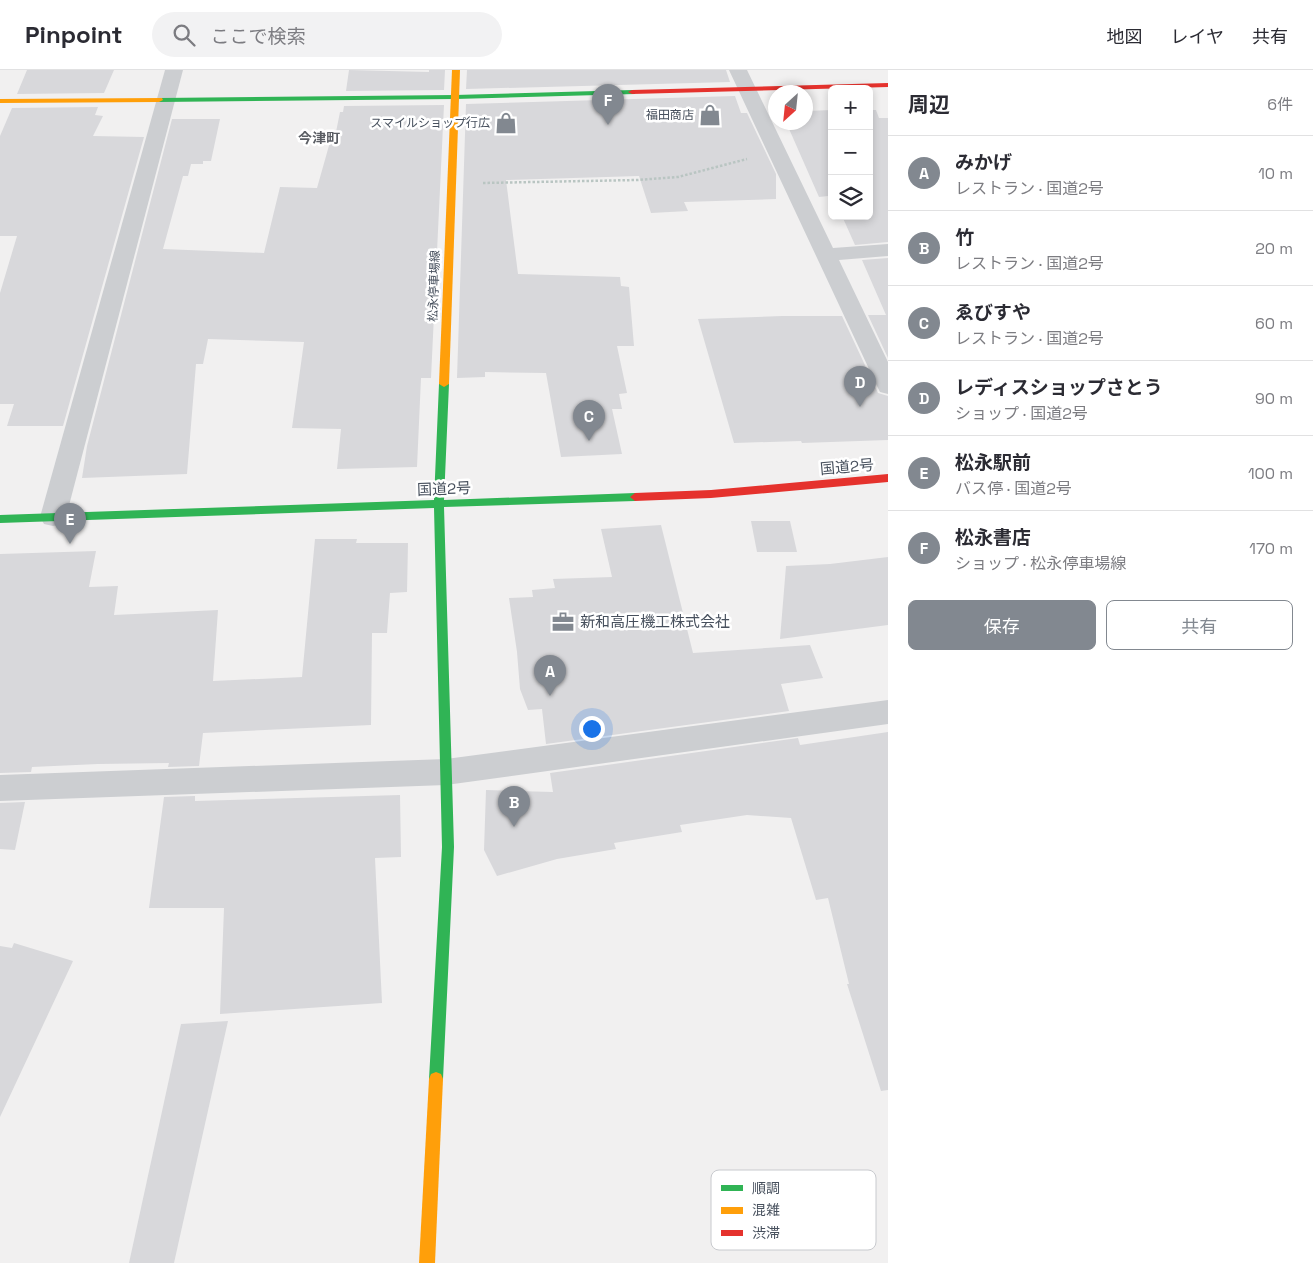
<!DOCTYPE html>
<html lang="ja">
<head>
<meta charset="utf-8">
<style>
  :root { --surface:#fff; --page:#f2f2f3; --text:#2b2b33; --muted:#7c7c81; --line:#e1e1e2; --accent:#828890 }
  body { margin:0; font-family:"Space Grotesk","Noto Sans JP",sans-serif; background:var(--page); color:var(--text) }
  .controls { position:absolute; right:15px; top:15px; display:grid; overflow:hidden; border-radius:8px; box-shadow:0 2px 8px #0003 }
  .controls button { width:45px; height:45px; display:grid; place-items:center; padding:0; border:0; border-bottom:1px solid var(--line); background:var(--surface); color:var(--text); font:25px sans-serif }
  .compass { position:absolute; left:768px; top:15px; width:45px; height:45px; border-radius:50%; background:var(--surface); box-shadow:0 2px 8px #0003; rotate:207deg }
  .you { position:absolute; left:591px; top:658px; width:18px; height:18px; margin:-12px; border:4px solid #fff; border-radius:50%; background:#1a73e8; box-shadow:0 0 0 8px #1a73e833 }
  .badge { display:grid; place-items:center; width:32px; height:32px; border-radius:50%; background:var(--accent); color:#fff; font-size:16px; font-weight:700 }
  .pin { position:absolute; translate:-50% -41px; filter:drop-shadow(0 1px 2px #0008) }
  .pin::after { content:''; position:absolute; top:26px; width:18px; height:15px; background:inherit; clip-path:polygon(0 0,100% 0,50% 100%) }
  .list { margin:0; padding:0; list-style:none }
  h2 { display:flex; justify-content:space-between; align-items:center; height:65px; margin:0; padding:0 20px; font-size:21px }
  h2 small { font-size:16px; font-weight:400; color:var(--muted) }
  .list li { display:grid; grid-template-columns:32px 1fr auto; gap:15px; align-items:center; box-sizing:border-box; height:75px; padding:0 20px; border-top:1px solid var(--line) }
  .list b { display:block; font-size:19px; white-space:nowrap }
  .list p { margin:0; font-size:16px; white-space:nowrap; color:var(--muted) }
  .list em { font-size:16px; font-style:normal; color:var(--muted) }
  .actions { display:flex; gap:10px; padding:15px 20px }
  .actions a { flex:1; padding:11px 0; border:1px solid var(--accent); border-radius:8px; text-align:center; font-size:18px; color:var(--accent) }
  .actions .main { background:var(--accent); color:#fff }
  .icon { flex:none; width:28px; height:28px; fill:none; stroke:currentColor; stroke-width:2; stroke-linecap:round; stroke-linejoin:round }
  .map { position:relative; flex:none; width:888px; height:1193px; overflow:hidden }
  header { display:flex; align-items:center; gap:30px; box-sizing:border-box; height:70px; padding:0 25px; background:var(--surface); border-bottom:1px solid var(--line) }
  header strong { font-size:24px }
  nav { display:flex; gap:28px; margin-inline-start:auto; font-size:18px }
  .search { width:350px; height:45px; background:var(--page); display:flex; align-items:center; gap:12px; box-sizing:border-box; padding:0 18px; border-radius:28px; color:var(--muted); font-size:19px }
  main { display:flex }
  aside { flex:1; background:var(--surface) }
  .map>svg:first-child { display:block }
  .building { fill:#d8d8db }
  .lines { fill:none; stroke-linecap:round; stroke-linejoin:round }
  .path { stroke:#b9c5c2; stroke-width:2.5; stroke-dasharray:2.5 2; stroke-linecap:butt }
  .street { fill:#ccced1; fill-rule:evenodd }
  .fast { fill:#30b455; fill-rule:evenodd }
  .slow { fill:#ff9f0a; fill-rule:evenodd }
  .jam { fill:#e5322d; fill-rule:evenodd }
  .labels { text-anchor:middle; stroke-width:5; stroke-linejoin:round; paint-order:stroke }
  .far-poi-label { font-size:12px; fill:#47505d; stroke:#fff; text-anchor:end }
  .far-street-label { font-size:12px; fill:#47505d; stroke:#fff }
  .far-neighbourhood-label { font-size:14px; font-weight:bold; fill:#5b5e64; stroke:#fff }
  .street-label { font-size:15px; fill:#47505d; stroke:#fff }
  .poi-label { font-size:15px; fill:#47505d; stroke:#fff; text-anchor:start }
  .key { fill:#fff; stroke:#c8cace; stroke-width:1 }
  .key-label { font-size:14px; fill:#47505d }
</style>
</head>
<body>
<header>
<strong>Pinpoint</strong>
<div class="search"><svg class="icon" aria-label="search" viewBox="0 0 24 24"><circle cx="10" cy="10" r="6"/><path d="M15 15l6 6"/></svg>ここで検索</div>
<nav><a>地図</a><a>レイヤ</a><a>共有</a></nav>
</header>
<main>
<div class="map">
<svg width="888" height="1193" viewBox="0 0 888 1193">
  <rect width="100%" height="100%" fill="#f1f0f0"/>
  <g class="building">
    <polygon points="27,0 114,0 104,23 17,24"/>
    <polygon points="349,0 429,2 429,0 445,0 444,20 346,21"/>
    <polygon points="467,0 726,0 730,12 466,19"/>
    <polygon points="735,26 741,43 747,43 776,104 776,129 684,132 688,141 651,143 639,106 506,110 518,204 620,207 621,216 629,217 634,276 617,276 627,323 619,324 622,339 612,339 622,384 561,387 546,303 485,302 485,307 457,308 466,34"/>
    <polygon points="444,35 431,308 421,308 417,397 337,399 341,359 292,358 304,272 208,269 203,294 196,294 187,404 82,408 87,376 172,49 220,49 211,91 203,91 203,94 191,94 188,106 183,106 163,179 264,183 280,117 317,118 330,72 334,72 340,42 343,42 344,36"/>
    <polygon points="98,37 95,45 103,46 93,66 144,67 63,356 7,356 14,334 0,334 0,223 17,166 0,166 0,66 12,38"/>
    <polygon points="832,40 832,134 831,134 828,126 819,127 786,52 806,52 806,41"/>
    <polygon points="869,40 876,40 879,48 888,48 888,172 855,175 842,146 869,146"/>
    <polygon points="888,188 888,288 868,245 886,245 862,190"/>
    <polygon points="782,246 842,246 878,323 888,326 888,370 802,373 801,371 734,373 698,249"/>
    <polygon points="751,451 790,451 797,482 757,482"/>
    <polygon points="661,455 693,583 810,575 823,608 781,614 789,641 546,674 542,639 528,640 520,619 517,582 509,528 533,527 532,520 555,518 553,509 612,507 601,459"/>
    <polygon points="315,469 357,469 356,473 408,473 407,522 390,523 387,563 372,563 371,655 203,663 199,696 168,697 169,693 98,694 32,697 31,702 0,703 0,484 96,481 89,517 118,516 114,545 218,540 213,611 302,607"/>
    <polygon points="888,487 888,555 780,569 786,496 830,494"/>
    <polygon points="888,662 888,1020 881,1021 847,914 849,914 828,828 816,830 791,748 747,745 680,755 682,762 614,773 616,779 557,789 497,806 484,780 486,720 553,722 550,703 798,668 800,675"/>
    <polygon points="400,725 401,787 375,788 382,933 220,944 224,838 149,838 164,727 195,726 195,731"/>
    <polygon points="25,732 15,780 0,779 0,733"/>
    <polygon points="14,873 73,891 0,1047 0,876 12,878"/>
    <polygon points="228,951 174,1193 129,1193 181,954"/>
  </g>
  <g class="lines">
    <polyline class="path" points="483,113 637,110 678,107 747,89"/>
    <g class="street">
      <polygon points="165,0 183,0 66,447 62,454 53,456 44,454 40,447"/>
      <polygon points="729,0 747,0 833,178 888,174 888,186 839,190 888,292 888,324 880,322 877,316"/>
      <polygon points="888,630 888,654 446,715 0,731 0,705 446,689"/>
    </g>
    <g class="fast">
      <polygon points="632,20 635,20 635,24 455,29 159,32 155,30 159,28 455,25"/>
      <polygon points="444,311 449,314 444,430 635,423 640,427 635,431 444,437 454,777 443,1009 441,1014 436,1016 431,1014 429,1009 442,777 434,438 0,453 0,445 434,430 439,314"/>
    </g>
    <g class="slow">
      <polygon points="452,0 460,0 449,314 444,317 439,314"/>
      <polygon points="162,28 163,30 159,32 0,33 0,29"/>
      <polygon points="436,1002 441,1004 443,1009 435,1193 419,1193 429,1009 431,1004"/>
    </g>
    <g class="jam">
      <polygon points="888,13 888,17 632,24 628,22 632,20"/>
      <polygon points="888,404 888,412 711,428 635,431 630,427 635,423 711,420"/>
    </g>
  </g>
  <defs>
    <g id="shop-bare" transform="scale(1.725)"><path d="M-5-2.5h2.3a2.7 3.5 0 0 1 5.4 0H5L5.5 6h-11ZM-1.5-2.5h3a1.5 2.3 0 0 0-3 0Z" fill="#828890" stroke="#fff" stroke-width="2.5" paint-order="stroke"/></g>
    <g id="office-bare" transform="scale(1.725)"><path d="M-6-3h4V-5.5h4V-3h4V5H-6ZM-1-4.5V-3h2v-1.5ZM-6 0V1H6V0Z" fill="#828890" stroke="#fff" stroke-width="2.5" paint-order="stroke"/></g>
  </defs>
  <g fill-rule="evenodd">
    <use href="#shop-bare" x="710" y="45"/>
    <use href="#shop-bare" x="506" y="53"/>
    <use href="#office-bare" x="563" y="552"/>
  </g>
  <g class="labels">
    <g class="far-poi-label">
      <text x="694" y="49">福田商店</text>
      <text x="490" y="57">スマイルショップ行広</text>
    </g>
    <g class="far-street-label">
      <text transform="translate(434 216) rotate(-88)" y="4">松永停車場線</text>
    </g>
    <g class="far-neighbourhood-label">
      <text x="319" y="73">今津町</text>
    </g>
    <g class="street-label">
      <text transform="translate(847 397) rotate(-5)" y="5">国道2号</text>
      <text transform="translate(444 419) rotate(-2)" y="5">国道2号</text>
    </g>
    <g class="poi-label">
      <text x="580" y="557">新和高圧機工株式会社</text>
    </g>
  </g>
  <rect x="711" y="1100" width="165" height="80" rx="8" class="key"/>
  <rect x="721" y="1115" width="22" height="6" fill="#30b455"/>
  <rect x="721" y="1137" width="22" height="7" fill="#ff9f0a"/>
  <rect x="721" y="1160" width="22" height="6" fill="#e5322d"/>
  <g class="key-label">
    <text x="752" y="1123">順調</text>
    <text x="752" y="1145">混雑</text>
    <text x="752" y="1168">渋滞</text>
  </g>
</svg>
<div class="controls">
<button>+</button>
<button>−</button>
<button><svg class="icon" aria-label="layers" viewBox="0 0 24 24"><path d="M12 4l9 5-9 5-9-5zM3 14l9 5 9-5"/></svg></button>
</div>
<svg class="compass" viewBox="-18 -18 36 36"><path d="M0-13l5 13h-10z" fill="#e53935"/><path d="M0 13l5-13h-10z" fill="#7c7c81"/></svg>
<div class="you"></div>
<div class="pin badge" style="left:550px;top:626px">A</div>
<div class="pin badge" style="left:514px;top:757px">B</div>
<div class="pin badge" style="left:589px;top:371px">C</div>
<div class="pin badge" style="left:860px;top:337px">D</div>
<div class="pin badge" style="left:70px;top:474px">E</div>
<div class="pin badge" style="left:608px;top:55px">F</div>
</div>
<aside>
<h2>周辺<small>6件</small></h2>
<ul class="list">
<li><span class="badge">A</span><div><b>みかげ</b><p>レストラン · 国道2号</p></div><em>10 m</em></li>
<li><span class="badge">B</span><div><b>竹</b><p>レストラン · 国道2号</p></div><em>20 m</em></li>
<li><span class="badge">C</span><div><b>ゑびすや</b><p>レストラン · 国道2号</p></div><em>60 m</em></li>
<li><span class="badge">D</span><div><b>レディスショップさとう</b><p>ショップ · 国道2号</p></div><em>90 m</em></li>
<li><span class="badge">E</span><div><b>松永駅前</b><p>バス停 · 国道2号</p></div><em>100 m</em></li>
<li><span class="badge">F</span><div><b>松永書店</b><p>ショップ · 松永停車場線</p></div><em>170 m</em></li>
</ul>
<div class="actions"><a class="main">保存</a><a>共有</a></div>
</aside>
</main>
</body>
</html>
